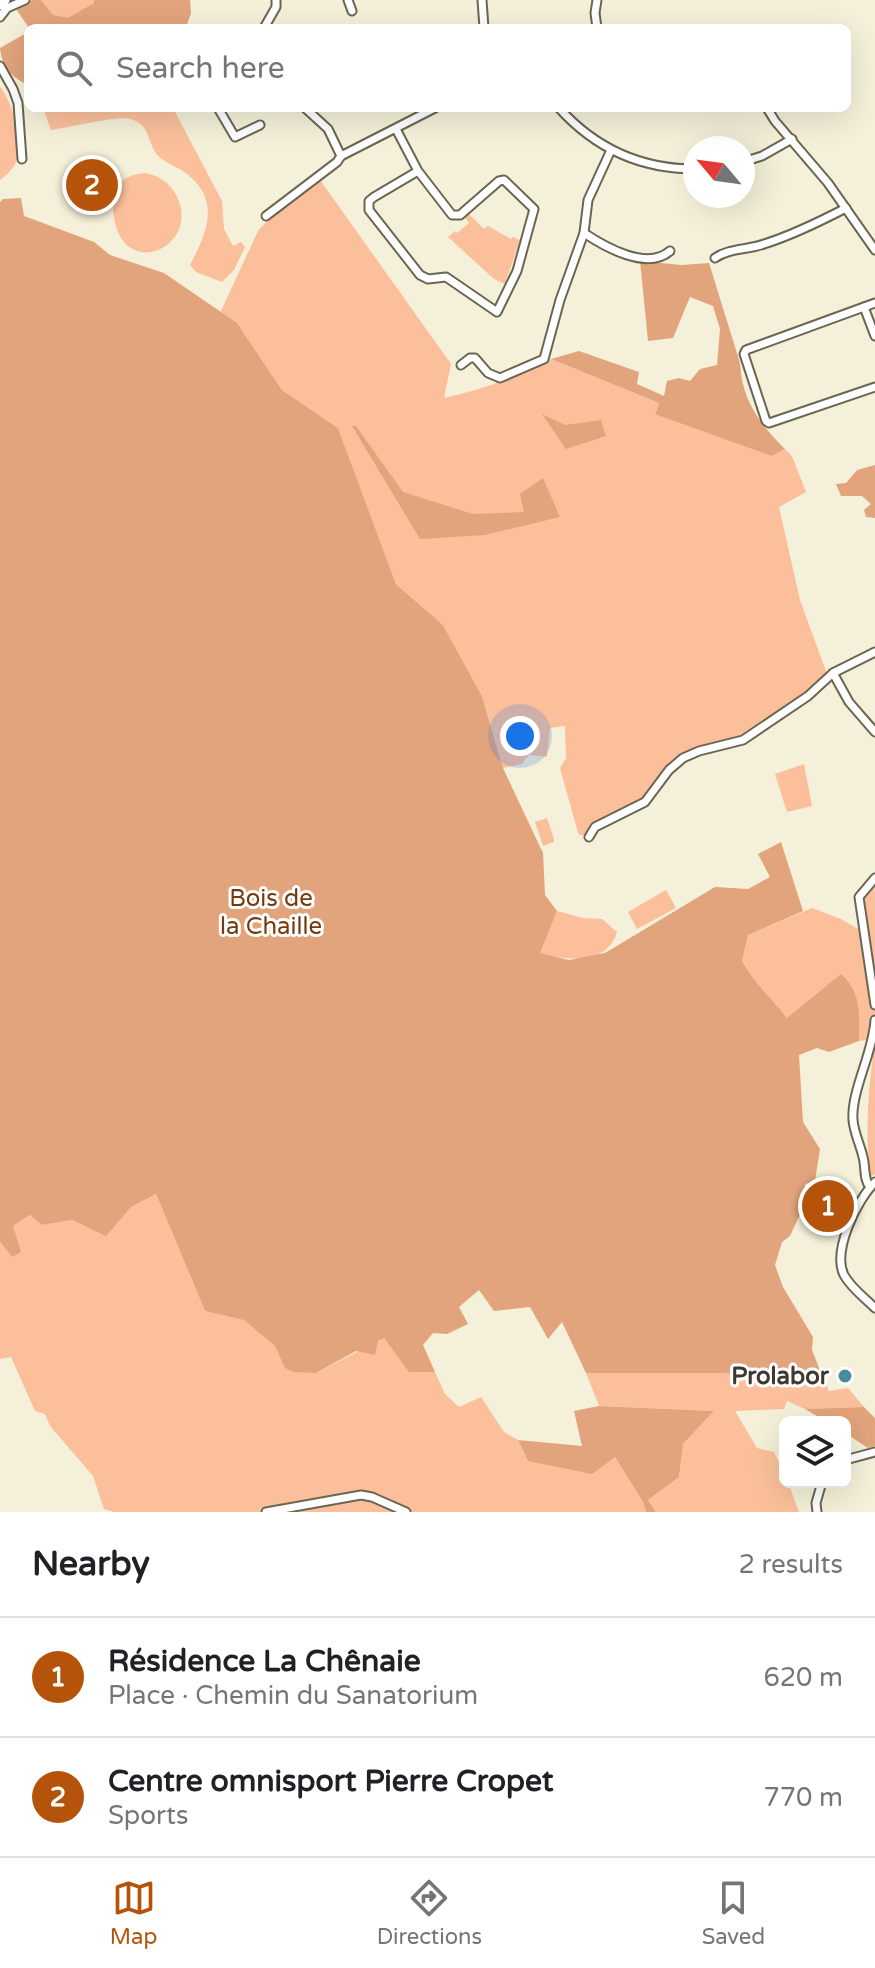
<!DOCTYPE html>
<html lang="en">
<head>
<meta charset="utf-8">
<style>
  :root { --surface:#fff; --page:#f6f6f6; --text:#202124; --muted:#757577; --line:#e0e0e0; --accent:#b45309 }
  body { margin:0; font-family:"Varela Round",sans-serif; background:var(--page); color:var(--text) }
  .controls { position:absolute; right:24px; bottom:24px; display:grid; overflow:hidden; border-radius:12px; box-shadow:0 8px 32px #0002 }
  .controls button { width:72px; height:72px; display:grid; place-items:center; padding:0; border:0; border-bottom:2px solid var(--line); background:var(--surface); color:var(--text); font:40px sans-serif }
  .compass { position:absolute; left:683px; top:136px; width:72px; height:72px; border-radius:50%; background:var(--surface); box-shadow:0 8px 32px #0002; rotate:299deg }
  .you { position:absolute; left:520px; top:736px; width:28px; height:28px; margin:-20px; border:6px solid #fff; border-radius:50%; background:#1a73e8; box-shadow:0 0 0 12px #1a73e833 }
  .badge { display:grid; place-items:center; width:52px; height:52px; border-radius:50%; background:var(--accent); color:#fff; font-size:26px; font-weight:700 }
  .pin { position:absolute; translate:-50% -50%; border:4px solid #fff; box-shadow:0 2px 8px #0006 }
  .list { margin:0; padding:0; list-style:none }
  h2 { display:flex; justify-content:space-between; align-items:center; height:104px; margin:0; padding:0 32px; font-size:34px }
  h2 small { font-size:26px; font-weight:400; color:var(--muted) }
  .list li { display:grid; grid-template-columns:52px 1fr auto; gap:24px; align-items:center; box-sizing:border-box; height:120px; padding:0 32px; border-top:2px solid var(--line) }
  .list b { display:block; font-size:30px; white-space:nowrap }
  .list p { margin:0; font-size:26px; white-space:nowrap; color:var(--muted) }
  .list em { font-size:26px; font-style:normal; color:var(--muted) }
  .icon { flex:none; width:44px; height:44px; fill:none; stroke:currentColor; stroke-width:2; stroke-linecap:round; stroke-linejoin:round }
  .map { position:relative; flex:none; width:875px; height:1512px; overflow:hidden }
  .search { position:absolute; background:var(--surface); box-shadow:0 8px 32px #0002; left:24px; right:24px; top:24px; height:88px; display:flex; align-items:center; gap:20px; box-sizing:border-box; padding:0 28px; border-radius:12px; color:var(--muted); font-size:30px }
  .sheet { height:344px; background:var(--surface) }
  nav { display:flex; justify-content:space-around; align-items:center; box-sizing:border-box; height:112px; border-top:2px solid var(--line); background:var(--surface); font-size:22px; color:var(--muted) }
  nav a { display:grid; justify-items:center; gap:4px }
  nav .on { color:var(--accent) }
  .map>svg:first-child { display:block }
  .green { fill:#fbc09b }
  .forest { fill:#e2a47c }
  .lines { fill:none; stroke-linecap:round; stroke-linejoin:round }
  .street-casing { stroke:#6a6651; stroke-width:11 }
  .secondary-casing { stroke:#6a6651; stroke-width:13 }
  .street { stroke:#fff; stroke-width:7 }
  .secondary { stroke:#fff; stroke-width:9 }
  .poi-dot { fill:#478b99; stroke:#fff; stroke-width:3 }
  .labels { text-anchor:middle; stroke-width:6; stroke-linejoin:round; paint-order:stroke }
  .park-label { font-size:24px; fill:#743a0c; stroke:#fff }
  .poi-label { font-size:24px; font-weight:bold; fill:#3b3930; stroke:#fff; text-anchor:end }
</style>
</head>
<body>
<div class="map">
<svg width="875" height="1512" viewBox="0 0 875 1512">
  <rect width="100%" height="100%" fill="#f4f0d9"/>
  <g class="green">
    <polygon points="41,0 94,0 94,3 68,19 53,15"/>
    <path d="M0 87C12 100 23 143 17 160 14 168 6 176 0 180Z"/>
    <path d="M43 108H173L222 201 224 229 233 246 241 242 245 247 234 270 222 282 196 272 190 265C210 227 221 196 180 169 172 165 159 159 155 152 147 138 149 124 130 119 119 115 67 128 51 130Z"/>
    <path d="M145 173C158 175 168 182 175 193 206 247 117 287 113 208 111 185 123 175 145 173Z"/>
    <path d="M320 180 451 364 444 398C481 390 518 377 551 359L659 403 655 413 772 456 785 449 792 456 806 492 779 507 800 600 827 674 806 694 741 738 691 752 636 806 588 835H580L578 833 560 768 566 758 565 726 550 728 547 757 529 755 522 764 503 768 482 696 443 625 396 584 338 428 282 390 237 323 220 313 258 231 277 210Z"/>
    <polygon points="468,213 484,229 488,226 511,239 513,237 520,240 505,284 494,279 448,237 455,231 457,233 469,223 464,217"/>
    <polygon points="804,764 812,806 787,812 775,774"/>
    <polygon points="547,818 554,839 554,842 543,846 535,822"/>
    <path d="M875 882V1039L859 1041 858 1010 787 1018C771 997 755 984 742 961L748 935 812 908 841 919 865 933 862 897Z"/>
    <polygon points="666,890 676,908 637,929 628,912"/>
    <path d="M557 911 583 918 602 919 617 932C607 966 567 960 539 953Z"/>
    <path d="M875 1043V1174L870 1177C865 1134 868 1086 875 1043Z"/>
    <polygon points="156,1194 205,1311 244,1319 275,1346 284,1364 316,1373 384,1338 409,1371 435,1372 445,1394 459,1407 481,1397 504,1432 518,1440 528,1461 615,1457 643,1502 646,1512 114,1512 104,1509 93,1476 50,1426 45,1414 35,1411 11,1357 0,1359 0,1242 12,1257 13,1226 30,1215 42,1225 72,1220 106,1235 131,1207"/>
    <polygon points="586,1373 821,1373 829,1391 848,1388 864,1407 805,1409 787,1401 784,1409 735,1411 757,1448 774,1452 785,1475 785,1482 788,1482 799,1512 656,1512 648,1500 679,1477 683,1444 714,1411 599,1406"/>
  </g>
  <g class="forest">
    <polygon points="32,0 41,0 53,15 68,18 94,3 94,0 190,0 191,13 186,28 29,28 16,9"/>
    <path d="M28 32V85C11 77 2 67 0 48Z"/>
    <path d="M21 198 24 216 94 242 110 255 164 273 237 323 282 390 338 428 396 584 443 625 482 696 503 768 543 853 545 895 557 911 540 953 569 960 605 953 715 887 748 889 770 877 758 854 781 842 803 911 748 935 742 961C755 984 771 997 787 1018L841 974C862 992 859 1015 859 1041L829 1052 817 1048 799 1055 803 1122 820 1149 815 1181 805 1184 802 1210 790 1236 782 1242 775 1265 783 1287 813 1337 812 1350 821 1373H586L562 1322 548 1339 530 1307 494 1311 479 1290 459 1307 468 1324 447 1334 433 1333 423 1345 435 1372H409L384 1338 378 1341 375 1355 356 1351 316 1373 294 1372 285 1368 275 1346 244 1320 205 1311 156 1194 131 1207 106 1236 72 1220 42 1225 30 1215 13 1226 21 1252 12 1257 0 1242V202L3 199Z"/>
    <path d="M640 261 682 265 709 263 740 363C742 401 760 424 785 449L772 456 655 414 659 403 551 359 579 351 639 372 637 384 664 396 667 381 679 378 690 381 700 369 717 365 720 329 713 306 690 297 673 338 648 341Z"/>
    <polygon points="542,414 565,425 601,420 606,436 566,449"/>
    <polygon points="352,426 356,426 403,492 473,514 524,512 520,494 543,478 560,517 485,535 420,539"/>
    <polygon points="875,465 875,518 866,517 864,510 871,504 862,496 841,496 836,484 846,483 857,470"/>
    <polygon points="599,1406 714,1411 683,1444 679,1477 648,1500 656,1512 646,1512 643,1502 615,1457 592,1474 528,1461 518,1440 582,1446 574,1411"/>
    <polygon points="864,1407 875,1418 875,1446 868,1448 845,1433 845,1422 827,1422 805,1409"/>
  </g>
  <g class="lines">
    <g class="street-casing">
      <g id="street">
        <polyline points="348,0 352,11"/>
        <polyline points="482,0 484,28"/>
        <polyline points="0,17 7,8 25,0"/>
        <polyline points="264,28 276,7 276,0"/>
        <polyline points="597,28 595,13 597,0"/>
        <polyline points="0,66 13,89 18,103 22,159"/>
        <polyline points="218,108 235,137 260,125"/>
        <polyline points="305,108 328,129 341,156"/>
        <path d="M559 108C595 148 641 169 695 169"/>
        <polyline points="767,108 775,121 828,183 875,250"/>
        <polyline points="396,129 418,171 452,215 460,215 499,181 504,180 534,209 517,271 497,312 446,277 428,279 420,275 369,210 369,201 374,197 418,171"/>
        <polyline points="743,162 762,156 792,139"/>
        <polyline points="266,216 337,162 341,156 435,108"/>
        <path d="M584 233C605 247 647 271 670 251"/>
        <path d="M715 258C729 248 748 250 764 244 793 235 819 222 846 208"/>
        <polyline points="875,303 746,350 744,354 766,421 769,423 875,387"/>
        <polyline points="864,307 875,336"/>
        <polyline points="461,365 470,358 475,358 488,373 500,378 544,359 560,300 584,233 588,200 611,150"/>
        <polyline points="833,673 849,702 875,732"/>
        <polyline points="589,837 595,827 645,802 669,770 683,758 699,751 743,740 808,696 833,673 875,652"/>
        <polyline points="875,878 859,897 875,1005"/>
        <path d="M875 1182C857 1200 832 1251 844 1275 851 1288 865 1298 875 1308"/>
        <path d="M870 1187C863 1179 866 1167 863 1157 860 1144 854 1133 853 1120 851 1090 873 1054 875 1020"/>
        <polyline points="845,1460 875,1452"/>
        <polyline points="266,1512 361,1495 372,1497 406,1512"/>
        <polyline points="817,1512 816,1503 822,1482"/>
      </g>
    </g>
    <g class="secondary-casing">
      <polyline id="secondary" points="0,5 5,0"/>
    </g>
    <use href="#street" class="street"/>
    <use href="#secondary" class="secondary"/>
  </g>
  <circle class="poi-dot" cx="845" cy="1376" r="8"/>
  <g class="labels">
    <g class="park-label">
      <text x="271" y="906">Bois de<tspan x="271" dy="28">la Chaille</tspan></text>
    </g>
    <g class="poi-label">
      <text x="829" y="1384">Prolabor</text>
    </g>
  </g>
</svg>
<div class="controls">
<button><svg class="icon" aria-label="layers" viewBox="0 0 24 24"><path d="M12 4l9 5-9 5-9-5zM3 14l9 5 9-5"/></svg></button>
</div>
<svg class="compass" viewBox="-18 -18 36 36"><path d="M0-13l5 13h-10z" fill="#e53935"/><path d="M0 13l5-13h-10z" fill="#757577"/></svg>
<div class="you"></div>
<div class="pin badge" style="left:828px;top:1206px">1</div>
<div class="pin badge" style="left:92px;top:185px">2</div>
<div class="search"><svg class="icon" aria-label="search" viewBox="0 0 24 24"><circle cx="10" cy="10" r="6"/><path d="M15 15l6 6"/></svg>Search here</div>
</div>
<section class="sheet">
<h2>Nearby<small>2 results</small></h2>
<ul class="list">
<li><span class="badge">1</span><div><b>Résidence La Chênaie</b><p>Place · Chemin du Sanatorium</p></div><em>620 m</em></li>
<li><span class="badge">2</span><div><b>Centre omnisport Pierre Cropet</b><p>Sports</p></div><em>770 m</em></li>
</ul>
</section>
<nav>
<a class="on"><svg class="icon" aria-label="map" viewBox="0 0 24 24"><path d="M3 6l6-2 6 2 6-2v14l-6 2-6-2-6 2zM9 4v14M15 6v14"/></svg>Map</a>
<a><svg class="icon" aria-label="directions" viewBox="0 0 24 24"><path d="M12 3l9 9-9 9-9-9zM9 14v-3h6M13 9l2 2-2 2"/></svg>Directions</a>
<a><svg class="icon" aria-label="saved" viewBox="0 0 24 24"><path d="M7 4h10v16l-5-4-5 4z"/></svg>Saved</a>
</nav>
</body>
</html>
